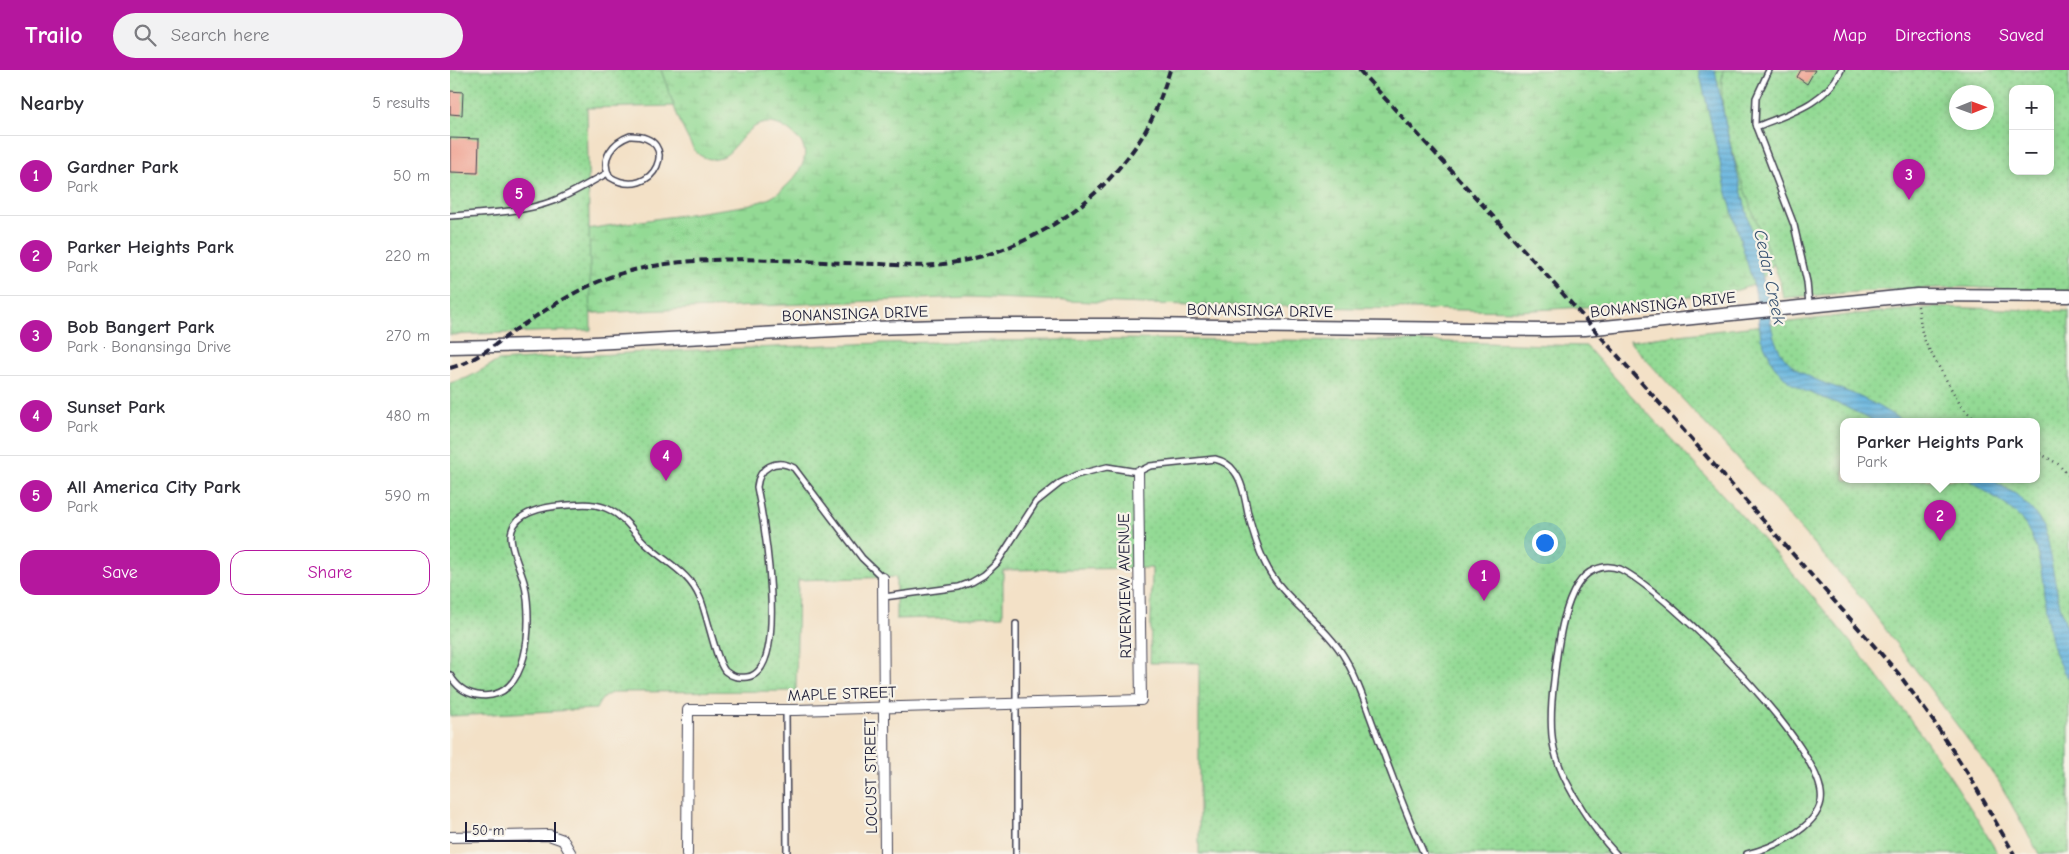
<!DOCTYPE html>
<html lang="en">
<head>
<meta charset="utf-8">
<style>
  :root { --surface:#fff; --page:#f2f2f3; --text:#2b2b33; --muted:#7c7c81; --line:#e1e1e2; --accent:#b5179e }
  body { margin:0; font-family:"Comic Neue",sans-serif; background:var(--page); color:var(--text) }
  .controls { position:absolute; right:15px; top:15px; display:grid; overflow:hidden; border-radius:10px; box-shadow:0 2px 8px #0003 }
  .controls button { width:45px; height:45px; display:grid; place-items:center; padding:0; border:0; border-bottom:1px solid var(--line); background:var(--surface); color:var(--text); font:25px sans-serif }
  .compass { position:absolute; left:1499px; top:15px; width:45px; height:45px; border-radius:50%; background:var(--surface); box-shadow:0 2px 8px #0003; rotate:89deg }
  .scale { position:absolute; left:15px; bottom:12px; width:91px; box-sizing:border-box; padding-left:5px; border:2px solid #22223b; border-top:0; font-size:14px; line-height:18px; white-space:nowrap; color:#22223b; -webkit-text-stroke:4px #f7f3e8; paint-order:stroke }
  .you { position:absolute; left:1094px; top:472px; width:18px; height:18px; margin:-12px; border:4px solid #fff; border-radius:50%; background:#1a73e8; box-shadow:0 0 0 8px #1a73e833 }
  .badge { display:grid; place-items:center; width:32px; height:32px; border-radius:50%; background:var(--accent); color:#fff; font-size:16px; font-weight:700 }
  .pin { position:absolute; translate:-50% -41px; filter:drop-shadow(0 1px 2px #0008) }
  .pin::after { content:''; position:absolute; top:26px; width:18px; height:15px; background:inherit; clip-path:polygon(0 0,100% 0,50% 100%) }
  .popup { position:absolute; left:1390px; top:348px; width:200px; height:65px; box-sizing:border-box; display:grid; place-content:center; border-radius:10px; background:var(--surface); filter:drop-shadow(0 1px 4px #0005); font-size:16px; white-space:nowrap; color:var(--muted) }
  .popup b { font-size:19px; color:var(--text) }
  .popup::after { content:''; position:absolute; left:50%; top:100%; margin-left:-10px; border:10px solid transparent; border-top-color:var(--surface) }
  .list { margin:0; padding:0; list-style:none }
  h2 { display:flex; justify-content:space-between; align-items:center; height:65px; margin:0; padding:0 20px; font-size:21px }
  h2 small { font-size:16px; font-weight:400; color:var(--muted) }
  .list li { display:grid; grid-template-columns:32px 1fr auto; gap:15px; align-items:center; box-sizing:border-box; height:80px; padding:0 20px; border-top:1px solid var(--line) }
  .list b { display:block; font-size:19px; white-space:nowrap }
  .list p { margin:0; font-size:16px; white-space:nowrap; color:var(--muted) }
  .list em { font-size:16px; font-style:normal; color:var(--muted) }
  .actions { display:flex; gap:10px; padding:15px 20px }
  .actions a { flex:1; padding:11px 0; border:1px solid var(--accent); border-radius:15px; text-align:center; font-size:18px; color:var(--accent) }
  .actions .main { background:var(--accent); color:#fff }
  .icon { flex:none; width:28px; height:28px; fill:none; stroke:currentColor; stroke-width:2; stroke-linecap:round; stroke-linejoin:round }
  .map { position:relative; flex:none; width:1619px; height:784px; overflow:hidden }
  header { display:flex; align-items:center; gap:30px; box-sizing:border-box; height:70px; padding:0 25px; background:var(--accent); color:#fff }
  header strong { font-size:24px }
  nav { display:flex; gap:28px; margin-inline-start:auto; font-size:18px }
  .search { width:350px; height:45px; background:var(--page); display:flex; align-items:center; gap:12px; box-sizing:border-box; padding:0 18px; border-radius:28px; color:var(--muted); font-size:19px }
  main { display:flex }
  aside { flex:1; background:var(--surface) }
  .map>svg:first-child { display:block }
  .wetland { fill:url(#wetland-marsh); stroke:#5a7e68 }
  .park { fill:url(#park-dots); stroke:#5a7e68; fill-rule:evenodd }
  .water { fill:url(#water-rules); stroke:#426b8c }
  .building { fill:#efa191 }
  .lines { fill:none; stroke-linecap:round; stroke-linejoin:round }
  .service-casing { stroke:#413f50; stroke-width:8 }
  .minor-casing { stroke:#413f50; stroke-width:12 }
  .tertiary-casing { stroke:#413f50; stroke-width:15 }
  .path { stroke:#413f50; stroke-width:2.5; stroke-dasharray:1 4; stroke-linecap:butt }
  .service { stroke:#fff; stroke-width:5 }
  .minor { stroke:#fff; stroke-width:10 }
  .tertiary { stroke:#fff; stroke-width:12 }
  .rail { stroke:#22223b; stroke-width:4; stroke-dasharray:8 4; stroke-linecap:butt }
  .labels { text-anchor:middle; stroke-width:4.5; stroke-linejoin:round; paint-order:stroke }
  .street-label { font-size:16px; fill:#22223b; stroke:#f7f3e8 }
  .water-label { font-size:18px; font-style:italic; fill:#395574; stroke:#f7f3e8 }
</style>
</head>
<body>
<header>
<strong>Trailo</strong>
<div class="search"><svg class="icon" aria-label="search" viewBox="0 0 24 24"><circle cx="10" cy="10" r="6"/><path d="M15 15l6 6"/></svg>Search here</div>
<nav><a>Map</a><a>Directions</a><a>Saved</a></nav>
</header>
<main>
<aside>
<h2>Nearby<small>5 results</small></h2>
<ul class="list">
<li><span class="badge">1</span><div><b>Gardner Park</b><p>Park</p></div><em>50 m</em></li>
<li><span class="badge">2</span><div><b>Parker Heights Park</b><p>Park</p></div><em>220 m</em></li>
<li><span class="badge">3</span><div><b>Bob Bangert Park</b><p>Park · Bonansinga Drive</p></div><em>270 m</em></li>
<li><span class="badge">4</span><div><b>Sunset Park</b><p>Park</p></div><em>480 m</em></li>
<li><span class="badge">5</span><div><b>All America City Park</b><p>Park</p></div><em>590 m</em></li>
</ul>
<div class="actions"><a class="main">Save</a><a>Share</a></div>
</aside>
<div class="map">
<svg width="1619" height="784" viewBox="0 0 1619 784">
  <defs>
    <pattern id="wetland-marsh" width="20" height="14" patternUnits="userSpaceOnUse" patternTransform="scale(1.25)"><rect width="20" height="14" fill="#93da94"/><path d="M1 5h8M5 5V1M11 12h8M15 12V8" fill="none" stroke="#7ebb80"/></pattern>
    <pattern id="park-dots" width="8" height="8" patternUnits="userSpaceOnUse" patternTransform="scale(1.25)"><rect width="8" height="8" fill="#93da94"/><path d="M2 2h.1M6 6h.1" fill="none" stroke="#7ebb80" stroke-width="1.8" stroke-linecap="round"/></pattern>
    <pattern id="water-rules" width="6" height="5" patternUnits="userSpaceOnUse" patternTransform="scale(1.25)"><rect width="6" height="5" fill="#63b4de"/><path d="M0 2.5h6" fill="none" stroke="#5192b5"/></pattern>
  </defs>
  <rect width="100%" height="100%" fill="#f7f3e8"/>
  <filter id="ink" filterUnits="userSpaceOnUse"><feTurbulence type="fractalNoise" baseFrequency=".02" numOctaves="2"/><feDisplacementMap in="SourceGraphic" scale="10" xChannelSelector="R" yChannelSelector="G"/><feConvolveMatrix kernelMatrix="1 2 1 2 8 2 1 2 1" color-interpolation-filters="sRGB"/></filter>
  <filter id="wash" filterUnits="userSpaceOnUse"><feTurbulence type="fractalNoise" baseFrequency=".0096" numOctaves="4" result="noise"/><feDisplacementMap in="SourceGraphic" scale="20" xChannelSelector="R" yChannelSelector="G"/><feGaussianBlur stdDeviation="1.12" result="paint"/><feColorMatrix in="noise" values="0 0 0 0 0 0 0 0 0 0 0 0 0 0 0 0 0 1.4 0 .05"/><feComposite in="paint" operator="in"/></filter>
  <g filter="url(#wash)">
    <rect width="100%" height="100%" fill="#f3e1c7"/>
    <path class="wetland" d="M211 0H1303L1326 189 1317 204 1303 215 1288 220 1198 233 1069 241 695 234 517 227 29 248 21 176 293 136C303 133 317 131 325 125 340 115 364 91 351 72 349 69 345 67 343 64 336 58 326 52 316 53 287 56 283 102 251 86 237 79 217 17 211 0Z"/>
    <g class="park">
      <polygon points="0,0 211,0 224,36 137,38 141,260 0,265"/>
      <path d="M1273 0H1619V222L1514 217 1432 220 1333 228 1330 211C1310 158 1262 54 1273 0ZM1563 19H1600V101H1563ZM1506 22H1536V52H1506Z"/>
      <path d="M1487 237 1619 241V784H1589L1548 710 1415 532 1307 410 1179 271 1398 245ZM1394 352H1586V410H1394Z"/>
      <path d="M660 269 967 271 1136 276C1282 437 1440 594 1548 784H749V593H700L702 498 553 500V546L446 549V507L348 510 346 621 165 622C154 625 151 629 146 639L0 646V313L17 308 48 291 196 282 431 273Z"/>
    </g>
    <g class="water">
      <path d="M1249 0H1265L1278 66 1319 233C1320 247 1321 262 1327 275 1342 309 1381 313 1410 327 1425 334 1440 343 1454 352H1425L1394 336 1355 321 1339 312 1324 296 1311 268 1305 220 1277 123Z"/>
      <path d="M1519 410H1542L1567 425 1582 440 1594 457 1610 536 1619 564V609C1583 565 1606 492 1571 449 1557 433 1535 422 1519 410Z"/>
    </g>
    <g id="blocks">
      <g class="building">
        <polygon points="1351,0 1365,0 1357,14 1347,7"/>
        <polygon points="0,21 13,22 12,45 0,44"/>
        <polygon points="0,68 29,69 28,103 0,102"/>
      </g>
    </g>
  </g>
  <g filter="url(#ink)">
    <use href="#blocks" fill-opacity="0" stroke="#413f50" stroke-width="1"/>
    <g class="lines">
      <g class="service-casing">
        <g id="service">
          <polyline points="1319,0 1306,28 1305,54 1344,155 1357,212 1359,235"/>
          <path d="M1306 57C1337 44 1376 34 1391 0"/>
          <path d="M180 66C234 65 204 134 160 107 149 89 163 72 180 66Z"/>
          <path d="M0 146C34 143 71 143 103 131 122 124 140 112 158 103"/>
          <path d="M434 527 509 517 522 512 534 505 547 493 586 432 610 413 626 405 657 397 688 402 700 396 765 389C773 391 779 394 784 401 793 412 795 430 798 444 802 459 807 476 814 491 832 531 875 552 896 590 909 612 916 637 925 660 940 702 956 743 974 784"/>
          <polyline points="566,554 566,784"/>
          <path d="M0 605C6 616 15 623 27 625 81 634 82 550 75 516 72 501 57 474 62 460 68 440 101 436 119 435 133 434 147 433 160 440 176 448 184 463 196 474 216 493 239 502 250 528 257 544 266 591 275 601 282 607 288 608 297 607 341 602 313 447 307 417 309 397 326 388 344 398L412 488 433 508"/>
          <polyline points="336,640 337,784"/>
          <path d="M1166 784C1153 770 1142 755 1132 739 1101 690 1097 667 1104 610 1107 582 1114 512 1144 500 1152 496 1162 496 1170 499 1215 520 1380 681 1371 731 1366 759 1322 778 1297 784"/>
        </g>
      </g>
      <g class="minor-casing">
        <g id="minor">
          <polyline points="433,508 435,784"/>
          <polyline points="0,767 99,765 113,770 121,784"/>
          <polyline points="237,784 238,640 345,640 691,630 688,402"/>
        </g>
      </g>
      <g class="tertiary-casing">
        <polyline id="tertiary" points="0,277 125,274 422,258 529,255 691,255 1096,260 1135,259 1467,225 1619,226"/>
      </g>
      <g class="path">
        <polyline points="1468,236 1472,263 1476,274 1511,336 1527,352"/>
        <polyline points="1586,381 1608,394 1619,406"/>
      </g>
      <use href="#service" class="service"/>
      <use href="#minor" class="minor"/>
      <use href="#tertiary" class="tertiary"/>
      <g class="rail">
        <polyline points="909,0 1083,190 1448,603 1484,652 1520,707 1564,784"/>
        <path d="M0 298C24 292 46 274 65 260 103 235 140 210 184 200 265 181 350 193 431 194 449 195 468 197 486 195 569 186 642 141 688 73 703 51 712 25 720 0"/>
      </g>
    </g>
  </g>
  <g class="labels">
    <g class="street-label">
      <text transform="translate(1213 234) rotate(-6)" y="6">BONANSINGA DRIVE</text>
      <text transform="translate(810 240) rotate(1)" y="6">BONANSINGA DRIVE</text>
      <text transform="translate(405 243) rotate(-2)" y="6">BONANSINGA DRIVE</text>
      <text transform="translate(674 516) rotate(-91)" y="6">RIVERVIEW AVENUE</text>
      <text transform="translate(392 623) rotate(-2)" y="6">MAPLE STREET</text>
      <text transform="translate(420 706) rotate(-91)" y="6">LOCUST STREET</text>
    </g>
    <g class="water-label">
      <text transform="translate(1320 207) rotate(78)" y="6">Cedar Creek</text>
    </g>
  </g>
</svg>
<div class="controls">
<button>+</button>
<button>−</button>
</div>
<svg class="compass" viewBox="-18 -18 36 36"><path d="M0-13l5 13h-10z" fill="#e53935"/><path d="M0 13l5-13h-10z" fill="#7c7c81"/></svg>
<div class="scale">50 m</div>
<div class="you"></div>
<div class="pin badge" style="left:1034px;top:531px">1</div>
<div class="pin badge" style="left:1490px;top:471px">2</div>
<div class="popup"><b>Parker Heights Park</b>Park</div>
<div class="pin badge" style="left:1459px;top:130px">3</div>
<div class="pin badge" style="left:216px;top:411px">4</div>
<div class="pin badge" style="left:69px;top:149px">5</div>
</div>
</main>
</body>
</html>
